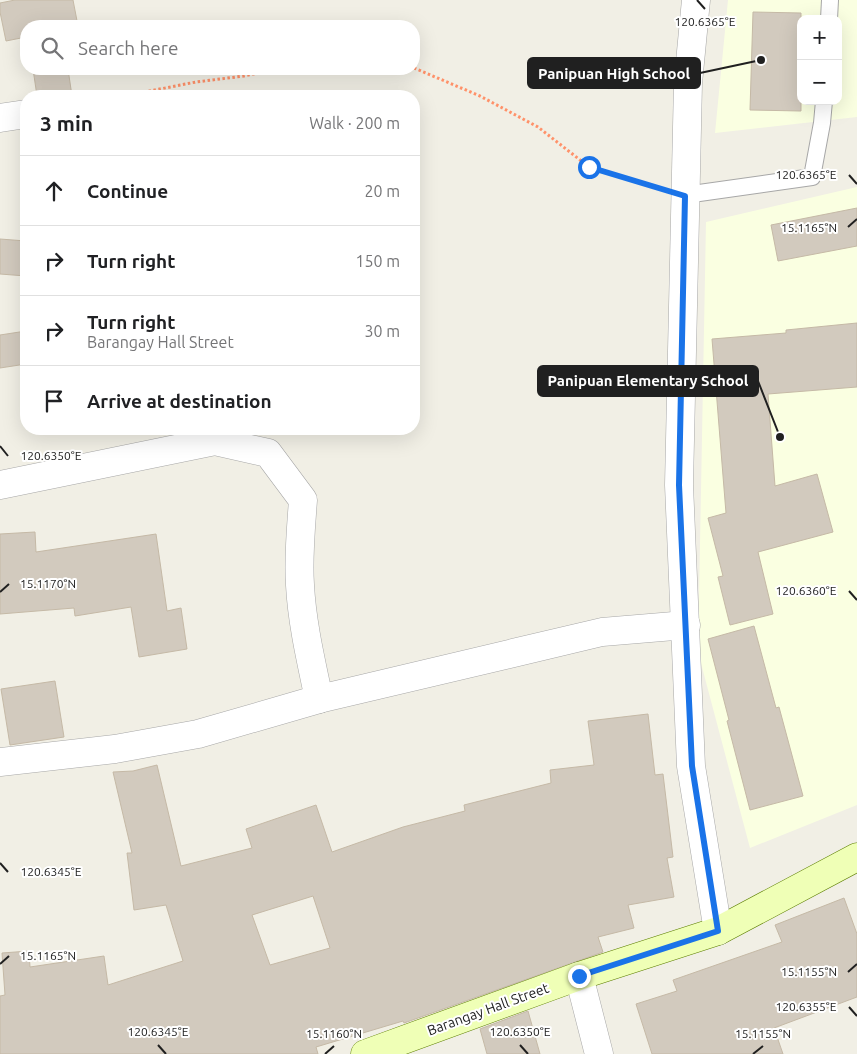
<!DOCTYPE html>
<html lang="en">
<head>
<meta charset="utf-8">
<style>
  :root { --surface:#fff; --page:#f6f6f6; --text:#202124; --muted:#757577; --line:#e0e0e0 }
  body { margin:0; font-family:Ubuntu,sans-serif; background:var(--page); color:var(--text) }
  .controls { position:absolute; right:15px; top:15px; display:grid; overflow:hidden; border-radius:10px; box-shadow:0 5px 20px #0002 }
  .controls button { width:45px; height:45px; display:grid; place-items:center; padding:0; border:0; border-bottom:1px solid var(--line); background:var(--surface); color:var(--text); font:25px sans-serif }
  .stop { position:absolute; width:15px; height:15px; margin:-11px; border:4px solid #1a73e8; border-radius:50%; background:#fff }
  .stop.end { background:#1a73e8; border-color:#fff; box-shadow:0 1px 5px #0008 }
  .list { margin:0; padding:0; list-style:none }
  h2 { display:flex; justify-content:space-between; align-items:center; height:65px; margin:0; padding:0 20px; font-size:21px }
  h2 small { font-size:16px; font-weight:400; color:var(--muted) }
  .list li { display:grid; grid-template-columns:32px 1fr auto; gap:15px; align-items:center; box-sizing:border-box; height:70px; padding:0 20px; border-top:1px solid var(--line) }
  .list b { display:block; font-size:19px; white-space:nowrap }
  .list p { margin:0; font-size:16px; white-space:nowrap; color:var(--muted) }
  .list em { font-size:16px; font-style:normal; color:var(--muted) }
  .icon { flex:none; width:28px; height:28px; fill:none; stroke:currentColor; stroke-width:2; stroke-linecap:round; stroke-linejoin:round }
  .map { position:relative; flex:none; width:857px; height:1054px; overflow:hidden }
  .search { position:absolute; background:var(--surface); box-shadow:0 5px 20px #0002; left:20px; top:20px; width:400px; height:55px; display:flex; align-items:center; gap:12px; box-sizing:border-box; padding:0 18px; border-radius:20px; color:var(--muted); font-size:19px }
  .panel { position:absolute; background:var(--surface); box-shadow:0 5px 20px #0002; left:20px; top:90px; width:400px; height:345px; border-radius:20px }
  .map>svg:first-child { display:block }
  .education { fill:#faffe1; fill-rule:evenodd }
  .building { fill:#d2cabe; stroke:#c5b9a6; fill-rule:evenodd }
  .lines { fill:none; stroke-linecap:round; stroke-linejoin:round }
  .lane-casing { stroke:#a7a7a7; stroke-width:18 }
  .street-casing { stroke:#a7a7a7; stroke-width:29 }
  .secondary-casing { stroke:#5c7e00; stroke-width:29 }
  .path { stroke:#ff9169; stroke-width:3; stroke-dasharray:2.5 2.5; stroke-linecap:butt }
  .lane { stroke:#fff; stroke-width:16 }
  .street { stroke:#fff; stroke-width:28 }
  .secondary { stroke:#efffb6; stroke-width:28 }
  .route { stroke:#1a73e8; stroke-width:6 }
  .ticks { fill:none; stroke:#202020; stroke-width:2 }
  .labels { text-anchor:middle; stroke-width:4; stroke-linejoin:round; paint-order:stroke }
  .street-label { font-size:14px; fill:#202020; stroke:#fff }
  .ticks-label { font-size:12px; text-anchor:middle; fill:#202020; stroke:#fff; stroke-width:4; stroke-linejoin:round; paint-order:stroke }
  .leader { fill:none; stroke:#202020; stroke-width:2 }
  .callout-dot { fill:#202020; stroke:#fff; stroke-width:2 }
  .callout { fill:#202020; stroke:#202020; stroke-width:2 }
  .callout-label { font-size:15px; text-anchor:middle; font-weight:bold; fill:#fff }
</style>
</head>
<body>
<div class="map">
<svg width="857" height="1054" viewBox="0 0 857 1054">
  <rect width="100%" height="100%" fill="#f1efe5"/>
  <g class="education">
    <path d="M728 0H857V117L715 133ZM801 19H838V101H801Z"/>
    <polygon points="857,187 857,805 750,848 698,652 706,222"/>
  </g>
  <g class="building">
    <polygon points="15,0 73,0 78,26 26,26 26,37 6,41 0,12 0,3"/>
    <polygon points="753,12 801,13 801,111 750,110"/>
    <polygon points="33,69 68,69 72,96 37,96"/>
    <polygon points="857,208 857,246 778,261 771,225"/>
    <polygon points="0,239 26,241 26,276 0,274"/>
    <polygon points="857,323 857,387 768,394 775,486 817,474 833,532 758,552 773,614 730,625 718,577 723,576 708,518 726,513 712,339 786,333 786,330"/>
    <polygon points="26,331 26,364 0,368 0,335"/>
    <polygon points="35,532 36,552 156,534 167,611 181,608 187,649 139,657 131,607 75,616 74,608 0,614 0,534"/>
    <polygon points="754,626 776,708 779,707 803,796 750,810 727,721 729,720 708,639"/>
    <polygon points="55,681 64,737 10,745 1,689"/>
    <path d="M648 714 655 775 663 774 673 857 667 858 674 897 628 905 634 928 598 937 603 952 404 1023 403 1021 316 1047 318 1054H0V996L5 995 2 953 29 951 30 967 104 956 108 985 183 961 166 905 134 910 127 853H132L113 772 133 771 157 765 181 866 252 848 246 829 316 805 332 852 403 827 465 811 464 805 551 783 550 770 594 765 588 721ZM313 896 330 948 270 965 252 915Z"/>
    <polygon points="844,898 857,934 857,997 774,1028 783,1054 652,1054 636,1004 677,991 673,980 782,942 775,925"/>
    <polygon points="528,1011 540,1054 487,1054 480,1029"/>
  </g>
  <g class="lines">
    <g class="lane-casing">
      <g id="lane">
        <polyline points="829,19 830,0"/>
        <polyline points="685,195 812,177 822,123 824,101"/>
      </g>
    </g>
    <g class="street-casing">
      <g id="street">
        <polyline points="696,0 688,83 679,485 691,766 718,931"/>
        <polyline points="0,118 26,114"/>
        <path d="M0 485 215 441 268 453 303 500C301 528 298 557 300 585 302 623 311 661 319 699"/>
        <polyline points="0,762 115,749 198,734 319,699 602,632 686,625"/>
        <polyline points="579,976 599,1054"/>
      </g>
    </g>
    <g class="secondary-casing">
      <polyline id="secondary" points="365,1054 579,976 718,931 857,857"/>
    </g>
    <g class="path">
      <polyline points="414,68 480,96 538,127 589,167 656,187"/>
      <polyline points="124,96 196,82 244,76 277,69"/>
    </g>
    <use href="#lane" class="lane"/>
    <use href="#street" class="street"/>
    <use href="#secondary" class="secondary"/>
  </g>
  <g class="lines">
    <polyline class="route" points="579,976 718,931 692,766 679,485 685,196 589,167"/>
  </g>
  <path class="ticks" d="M697 0 705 9M849 175 857 184M848 227 857 219M0 446 8 456M849 591 857 600M0 592 9 584M0 863 8 872M0 964 9 956M848 972 857 964M849 1007 857 1016M158 1045 166 1054M520 1045 528 1054M325 1054 334 1046M753 1054 763 1046"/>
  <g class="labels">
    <g class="street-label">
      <text transform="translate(488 1009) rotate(-20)" y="5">Barangay Hall Street</text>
    </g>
  </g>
  <g class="ticks-label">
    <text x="705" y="26">120.6365°E</text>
    <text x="806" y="179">120.6365°E</text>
    <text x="809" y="232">15.1165°N</text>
    <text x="51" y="460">120.6350°E</text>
    <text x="48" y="588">15.1170°N</text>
    <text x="806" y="595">120.6360°E</text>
    <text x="51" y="876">120.6345°E</text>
    <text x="48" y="960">15.1165°N</text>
    <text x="809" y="976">15.1155°N</text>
    <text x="806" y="1011">120.6355°E</text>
    <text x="158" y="1036">120.6345°E</text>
    <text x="520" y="1036">120.6350°E</text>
    <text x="334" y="1038">15.1160°N</text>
    <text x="763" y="1038">15.1155°N</text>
  </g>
  <path class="leader" d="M761 60L700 73M780 437L758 381"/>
  <g class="callout-dot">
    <circle cx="761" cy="60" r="5"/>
    <circle cx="780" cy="437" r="5"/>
  </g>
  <g class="callout">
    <rect x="528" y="58" width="172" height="30" rx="5"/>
    <rect x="538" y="366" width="220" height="30" rx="5"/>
  </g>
  <g class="callout-label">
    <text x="614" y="79">Panipuan High School</text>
    <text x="648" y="386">Panipuan Elementary School</text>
  </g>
</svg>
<div class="controls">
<button>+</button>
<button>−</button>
</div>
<div class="stop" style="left:589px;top:167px"></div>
<div class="stop end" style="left:579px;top:976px"></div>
<div class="search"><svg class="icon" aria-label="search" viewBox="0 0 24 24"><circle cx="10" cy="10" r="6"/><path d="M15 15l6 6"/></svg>Search here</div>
<section class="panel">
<h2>3 min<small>Walk · 200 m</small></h2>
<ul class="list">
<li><svg class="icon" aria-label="ahead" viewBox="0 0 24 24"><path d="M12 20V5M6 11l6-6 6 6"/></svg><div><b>Continue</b></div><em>20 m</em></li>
<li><svg class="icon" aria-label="right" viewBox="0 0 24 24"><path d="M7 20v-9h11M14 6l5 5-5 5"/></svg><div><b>Turn right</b></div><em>150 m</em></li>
<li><svg class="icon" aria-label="right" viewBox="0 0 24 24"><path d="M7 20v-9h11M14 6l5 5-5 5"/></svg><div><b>Turn right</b><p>Barangay Hall Street</p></div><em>30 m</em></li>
<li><svg class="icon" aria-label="arrive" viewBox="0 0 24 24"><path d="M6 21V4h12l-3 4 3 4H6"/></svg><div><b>Arrive at destination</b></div></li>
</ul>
</section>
</div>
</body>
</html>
